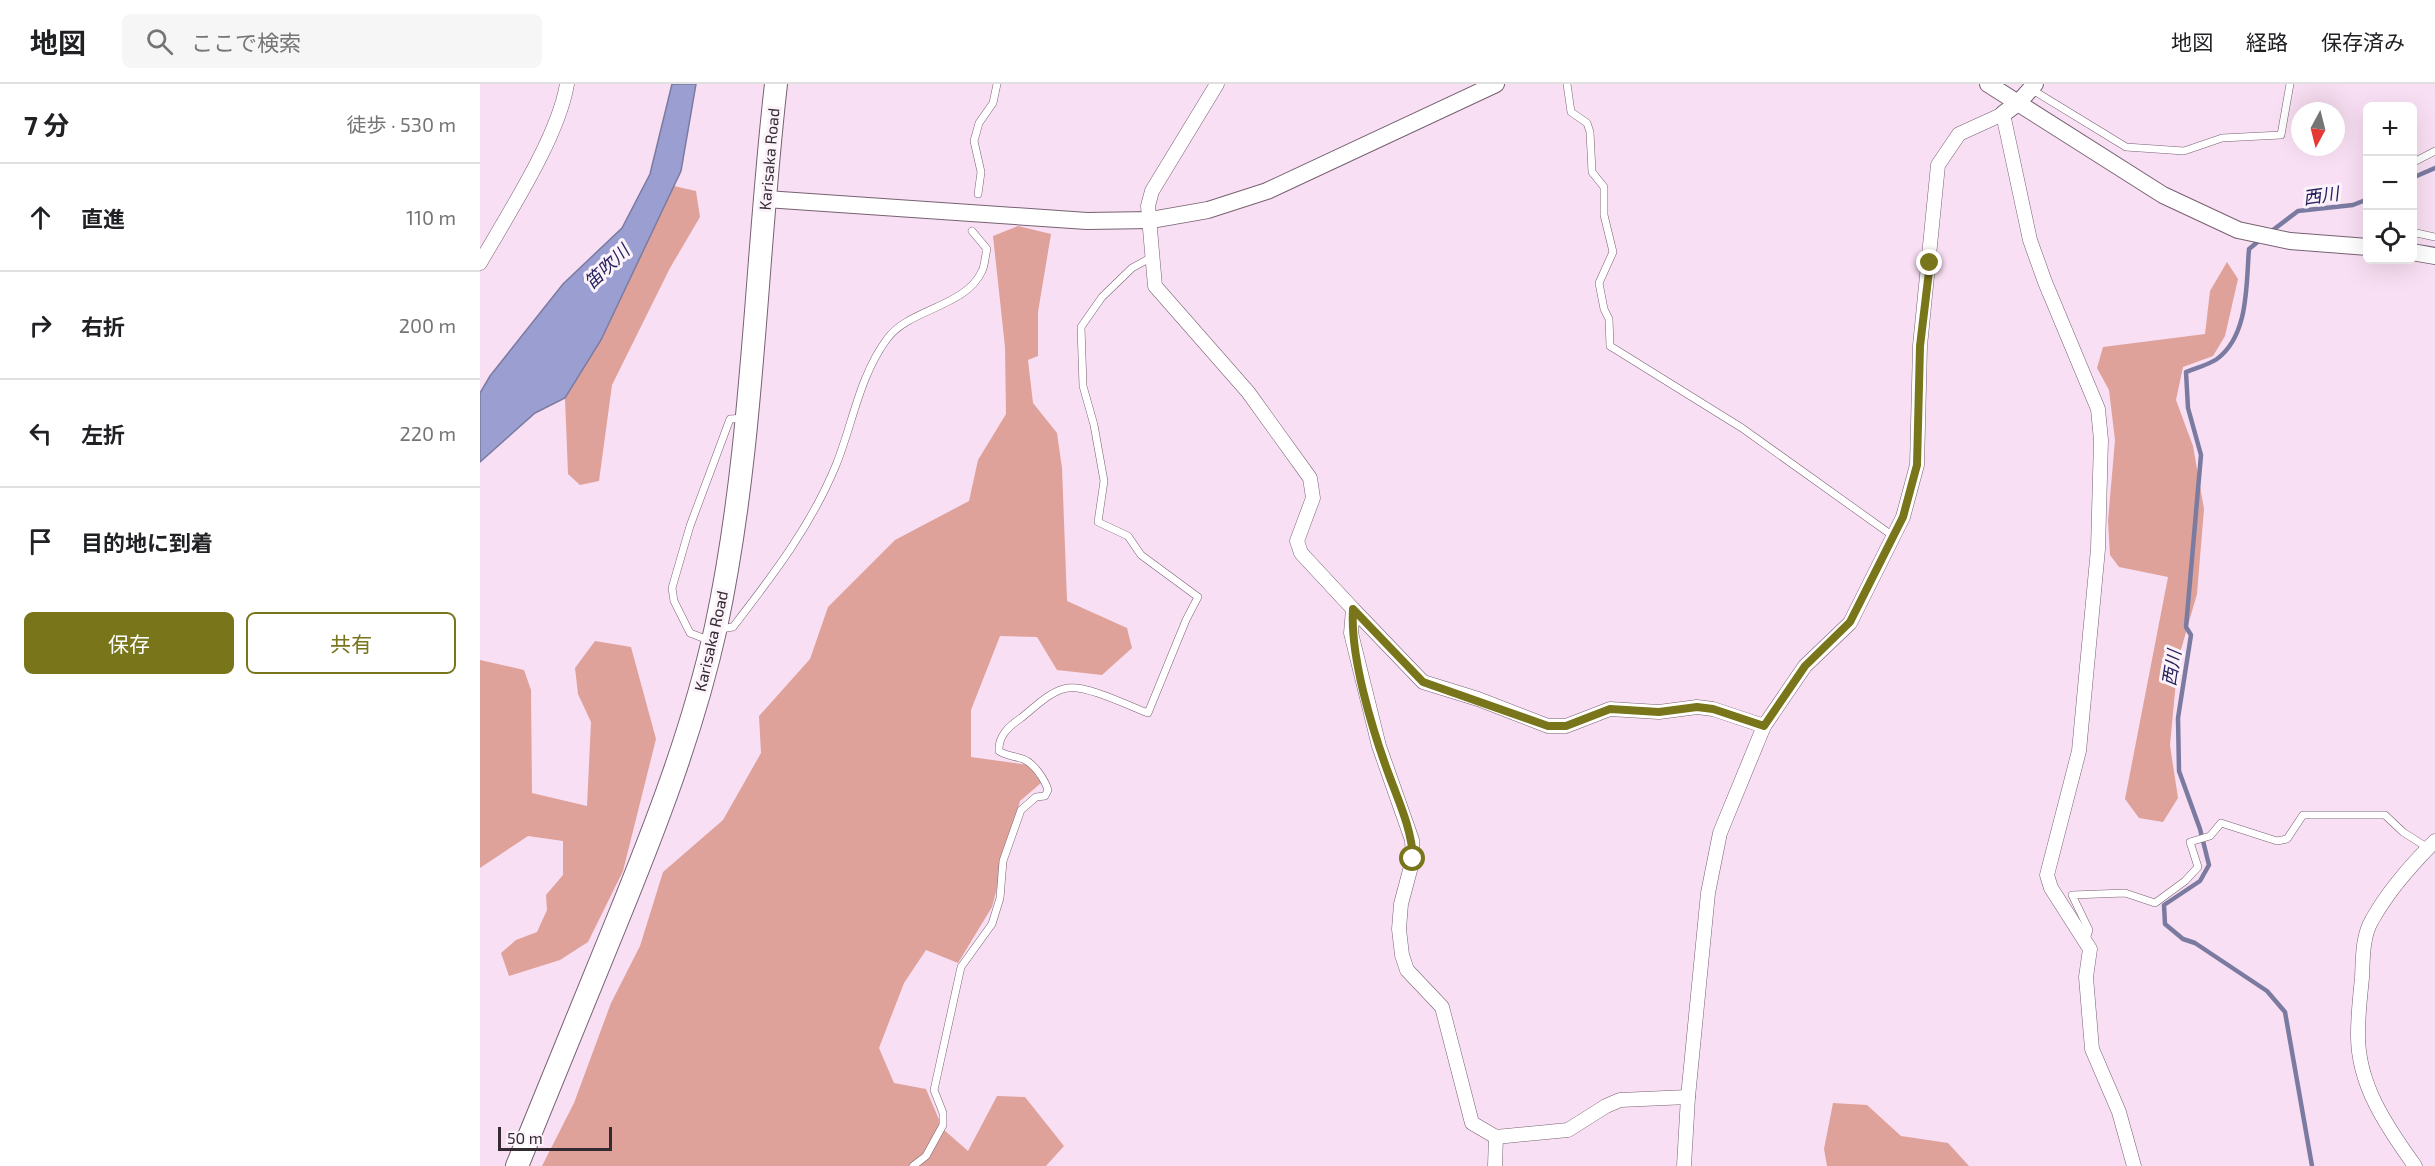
<!DOCTYPE html>
<html lang="ja">
<head>
<meta charset="utf-8">
<style>
  :root { --surface:#fff; --page:#f6f6f6; --text:#202124; --muted:#757577; --line:#e0e0e0; --accent:#79751a }
  body { margin:0; font-family:"Exo 2","Noto Sans JP",sans-serif; background:var(--page); color:var(--text) }
  .controls { position:absolute; right:18px; top:18px; display:grid; overflow:hidden; border-radius:9px; box-shadow:0 6px 24px #0002 }
  .controls button { width:54px; height:54px; display:grid; place-items:center; padding:0; border:0; border-bottom:2px solid var(--line); background:var(--surface); color:var(--text); font:30px sans-serif }
  .compass { position:absolute; left:1811px; top:18px; width:54px; height:54px; border-radius:50%; background:var(--surface); box-shadow:0 6px 24px #0002; rotate:187deg }
  .scale { position:absolute; left:18px; bottom:15px; width:114px; box-sizing:border-box; padding-left:6px; border:3px solid #342a32; border-top:0; font-size:16px; line-height:21px; white-space:nowrap; color:#342a32; -webkit-text-stroke:4px #fcf2fa; paint-order:stroke }
  .stop { position:absolute; width:18px; height:18px; margin:-14px; border:4px solid #79751a; border-radius:50%; background:#fff }
  .stop.end { background:#79751a; border-color:#fff; box-shadow:0 2px 6px #0008 }
  .list { margin:0; padding:0; list-style:none }
  h2 { display:flex; justify-content:space-between; align-items:center; height:78px; margin:0; padding:0 24px; font-size:26px }
  h2 small { font-size:20px; font-weight:400; color:var(--muted) }
  .list li { display:grid; grid-template-columns:39px 1fr auto; gap:18px; align-items:center; box-sizing:border-box; height:108px; padding:0 24px; border-top:2px solid var(--line) }
  .list b { display:block; font-size:22px; white-space:nowrap }
  .list em { font-size:20px; font-style:normal; color:var(--muted) }
  .actions { display:flex; gap:12px; padding:18px 24px }
  .actions a { flex:1; padding:14px 0; border:2px solid var(--accent); border-radius:9px; text-align:center; font-size:21px; color:var(--accent) }
  .actions .main { background:var(--accent); color:#fff }
  .icon { flex:none; width:33px; height:33px; fill:none; stroke:currentColor; stroke-width:2; stroke-linecap:round; stroke-linejoin:round }
  .map { position:relative; flex:none; width:1955px; height:1082px; overflow:hidden }
  header { display:flex; align-items:center; gap:36px; box-sizing:border-box; height:84px; padding:0 30px; background:var(--surface); border-bottom:2px solid var(--line) }
  header strong { font-size:28px }
  nav { display:flex; gap:33px; margin-inline-start:auto; font-size:21px }
  .search { width:420px; height:54px; background:var(--page); display:flex; align-items:center; gap:15px; box-sizing:border-box; padding:0 21px; border-radius:9px; color:var(--muted); font-size:22px }
  main { display:flex }
  aside { flex:1; background:var(--surface) }
  .map>svg:first-child { display:block }
  .forest { fill:#dea29a }
  .water { fill:#9a9ed1; stroke:#7b7ba1; stroke-width:1.5 }
  .lines { fill:none; stroke-linecap:round; stroke-linejoin:round }
  .stream { stroke:#7b7ba1; stroke-width:4.5 }
  .service-casing { stroke:#776172; stroke-width:8 }
  .minor-casing { stroke:#776172; stroke-width:15 }
  .tertiary-casing { stroke:#776172; stroke-width:18 }
  .trunk-casing { stroke:#776172; stroke-width:24 }
  .service { stroke:#fff; stroke-width:7 }
  .minor { stroke:#fff; stroke-width:14 }
  .tertiary { stroke:#fff; stroke-width:16 }
  .trunk { stroke:#fff; stroke-width:22 }
  .route { stroke:#79751a; stroke-width:8 }
  .labels { text-anchor:middle; stroke-width:6; stroke-linejoin:round; paint-order:stroke }
  .street-label { font-size:16px; fill:#342a32; stroke:#fcf2fa }
  .water-label { font-size:18px; font-style:italic; fill:#25215d; stroke:#fcf2fa }
</style>
</head>
<body>
<header>
<strong>地図</strong>
<div class="search"><svg class="icon" aria-label="search" viewBox="0 0 24 24"><circle cx="10" cy="10" r="6"/><path d="M15 15l6 6"/></svg>ここで検索</div>
<nav><a>地図</a><a>経路</a><a>保存済み</a></nav>
</header>
<main>
<aside>
<h2>7 分<small>徒歩 · 530 m</small></h2>
<ul class="list">
<li><svg class="icon" aria-label="ahead" viewBox="0 0 24 24"><path d="M12 20V5M6 11l6-6 6 6"/></svg><div><b>直進</b></div><em>110 m</em></li>
<li><svg class="icon" aria-label="right" viewBox="0 0 24 24"><path d="M7 20v-9h11M14 6l5 5-5 5"/></svg><div><b>右折</b></div><em>200 m</em></li>
<li><svg class="icon" aria-label="left" viewBox="0 0 24 24"><path d="M17 20v-9H6M10 6l-5 5 5 5"/></svg><div><b>左折</b></div><em>220 m</em></li>
<li><svg class="icon" aria-label="arrive" viewBox="0 0 24 24"><path d="M6 21V4h12l-3 4 3 4H6"/></svg><div><b>目的地に到着</b></div></li>
</ul>
<div class="actions"><a class="main">保存</a><a>共有</a></div>
</aside>
<div class="map">
<svg width="1955" height="1082" viewBox="0 0 1955 1082">
  <rect width="100%" height="100%" fill="#f9dff3"/>
  <g class="forest">
    <polygon points="194,102 216,107 220,133 190,184 132,301 119,397 100,401 88,390 85,314 121,256"/>
    <polygon points="538,142 571,150 558,228 558,272 548,276 553,319 577,349 582,384 587,517 647,544 652,564 622,591 577,586 557,553 520,552 491,626 491,673 548,681 561,699 540,717 512,823 478,879 446,866 424,899 399,964 414,999 446,1005 463,1045 488,1067 517,1012 545,1013 584,1062 566,1082 62,1082 94,1019 131,919 160,862 183,788 243,736 281,669 279,632 330,575 348,523 415,456 489,417 498,376 526,330 525,263 513,152"/>
    <polygon points="1747,178 1758,195 1745,252 1733,272 1703,283 1696,316 1713,362 1724,425 1717,510 1698,576 1690,661 1698,714 1683,738 1659,734 1645,715 1688,493 1639,483 1630,471 1628,437 1635,356 1629,306 1617,284 1623,263 1725,250 1730,207"/>
    <polygon points="115,557 151,563 176,655 143,787 108,858 80,876 29,892 21,869 36,856 57,848 67,826 66,811 83,791 83,757 48,752 0,784 0,576 44,586 51,606 52,709 107,722 111,638 98,610 95,584"/>
    <polygon points="1353,1019 1387,1021 1421,1052 1468,1059 1489,1082 1347,1082 1344,1065"/>
  </g>
  <polygon class="water" points="192,0 216,0 201,87 121,256 85,314 55,329 0,378 0,309 10,292 83,200 142,144 170,90"/>
  <g class="lines">
    <g class="stream">
      <polyline points="1932,94 1955,84"/>
      <polyline points="1789,149 1818,127 1873,121 1888,115"/>
      <path d="M1780 156 1769 165C1766 201 1769 251 1737 275 1728 281 1716 284 1706 288L1708 324 1721 371 1706 543 1711 551 1698 634 1699 687 1720 745 1729 781 1720 797 1684 821 1685 840 1703 855 1715 859 1787 907 1805 928 1832 1082"/>
    </g>
    <g class="service-casing">
      <g id="service">
        <polyline points="1087,0 1091,28 1107,39 1110,48 1112,88 1124,103 1124,131 1133,168 1119,199 1124,225 1129,235 1130,262 1262,344 1413,452"/>
        <polyline points="1551,5 1646,63 1704,67 1742,54 1801,51 1810,0"/>
        <polyline points="1932,79 1955,67"/>
        <polyline points="498,110 501,88 494,57 499,39 513,19 517,0"/>
        <polyline points="1932,148 1955,153"/>
        <path d="M240 545 253 543C293 491 331 442 356 381 373 339 379 293 407 255 428 225 486 223 502 187 505 181 505 172 507 165L492 147"/>
        <polyline points="228,556 210,549 194,517 192,504 210,442 250,335 265,334"/>
        <polyline points="1606,855 1609,846 1592,811 1645,809 1675,819 1705,797 1718,783 1710,758 1730,752 1741,739 1797,757 1807,755 1823,731 1905,731 1923,748 1948,764"/>
        <path d="M433 1082 446 1072 463 1041V1029L454 1006 481 883 512 840 520 814 523 777 541 726 556 713 565 712 568 706C565 696 554 679 543 675 535 672 526 672 519 667 518 652 529 642 541 634 554 624 571 606 588 604 607 601 649 622 668 629L706 536 718 513 661 471 648 452 618 438 624 397 614 341 603 302 601 243 622 213 652 184 672 173"/>
      </g>
    </g>
    <g class="minor-casing">
      <g id="minor">
        <polyline points="737,0 672,107 668,122 675,202 768,308 830,394 833,414 817,457 821,469 873,525 871,549 899,662 932,756 933,775 921,820 919,845 922,871 927,886 962,923 992,1039 1016,1053 1088,1046 1126,1022 1140,1016 1208,1013"/>
        <path d="M0 179C28 130 78 54 87 0"/>
        <polyline points="873,525 943,598 998,615 1068,642 1086,642 1130,625 1179,628 1217,623 1233,625 1284,642"/>
        <polyline points="1015,1082 1016,1053"/>
        <polyline points="1204,1082 1208,1013 1228,809 1240,749 1284,642 1325,582 1370,539 1423,433 1437,381 1440,262 1458,81 1479,50 1523,30 1550,156 1565,198 1618,325 1621,356 1618,465 1599,667 1567,791 1571,804 1610,865 1606,893 1612,965 1639,1028 1654,1082"/>
        <path d="M1935 1082C1907 1043 1877 1000 1878 949 1878 931 1880 913 1882 894 1883 875 1882 853 1892 836 1908 807 1932 780 1955 757"/>
      </g>
    </g>
    <g class="tertiary-casing">
      <g id="tertiary">
        <polyline points="1508,0 1683,111 1758,146 1810,157 1888,163"/>
        <polyline points="1523,30 1539,18 1555,0"/>
        <polyline points="286,115 607,137 671,136 728,126 787,107 1016,0"/>
        <polyline points="1932,168 1955,172"/>
      </g>
    </g>
    <g class="trunk-casing">
      <path id="trunk" d="M37 1082C69 1002 102 922 135 842 175 744 213 647 236 543 274 365 275 181 296 0"/>
    </g>
    <use href="#service" class="service"/>
    <use href="#minor" class="minor"/>
    <use href="#tertiary" class="tertiary"/>
    <use href="#trunk" class="trunk"/>
  </g>
  <g class="lines">
    <path class="route" d="M933 775C932 746 919 718 909 691 892 645 870 573 873 525L943 598 1068 642H1086L1130 625 1179 628 1217 623 1233 625 1284 642 1325 582 1370 538 1423 433 1437 381 1440 262 1450 179"/>
  </g>
  <g class="labels">
    <g class="street-label">
      <text transform="translate(289 75) rotate(-85)" y="6">Karisaka Road</text>
      <text transform="translate(231 557) rotate(-77)" y="6">Karisaka Road</text>
    </g>
    <g class="water-label">
      <text transform="translate(1841 112) rotate(-8)" y="6">西川</text>
      <text transform="translate(127 183) rotate(-44)" y="6">笛吹川</text>
      <text transform="translate(1692 584) rotate(-81)" y="6">西川</text>
    </g>
  </g>
</svg>
<div class="controls">
<button>+</button>
<button>−</button>
<button><svg class="icon" aria-label="locate" viewBox="0 0 24 24"><circle cx="12" cy="12" r="6"/><path d="M12 2v4M12 18v4M2 12h4M18 12h4"/></svg></button>
</div>
<svg class="compass" viewBox="-18 -18 36 36"><path d="M0-13l5 13h-10z" fill="#e53935"/><path d="M0 13l5-13h-10z" fill="#757577"/></svg>
<div class="scale">50 m</div>
<div class="stop" style="left:933px;top:775px"></div>
<div class="stop end" style="left:1450px;top:179px"></div>
</div>
</main>
</body>
</html>
